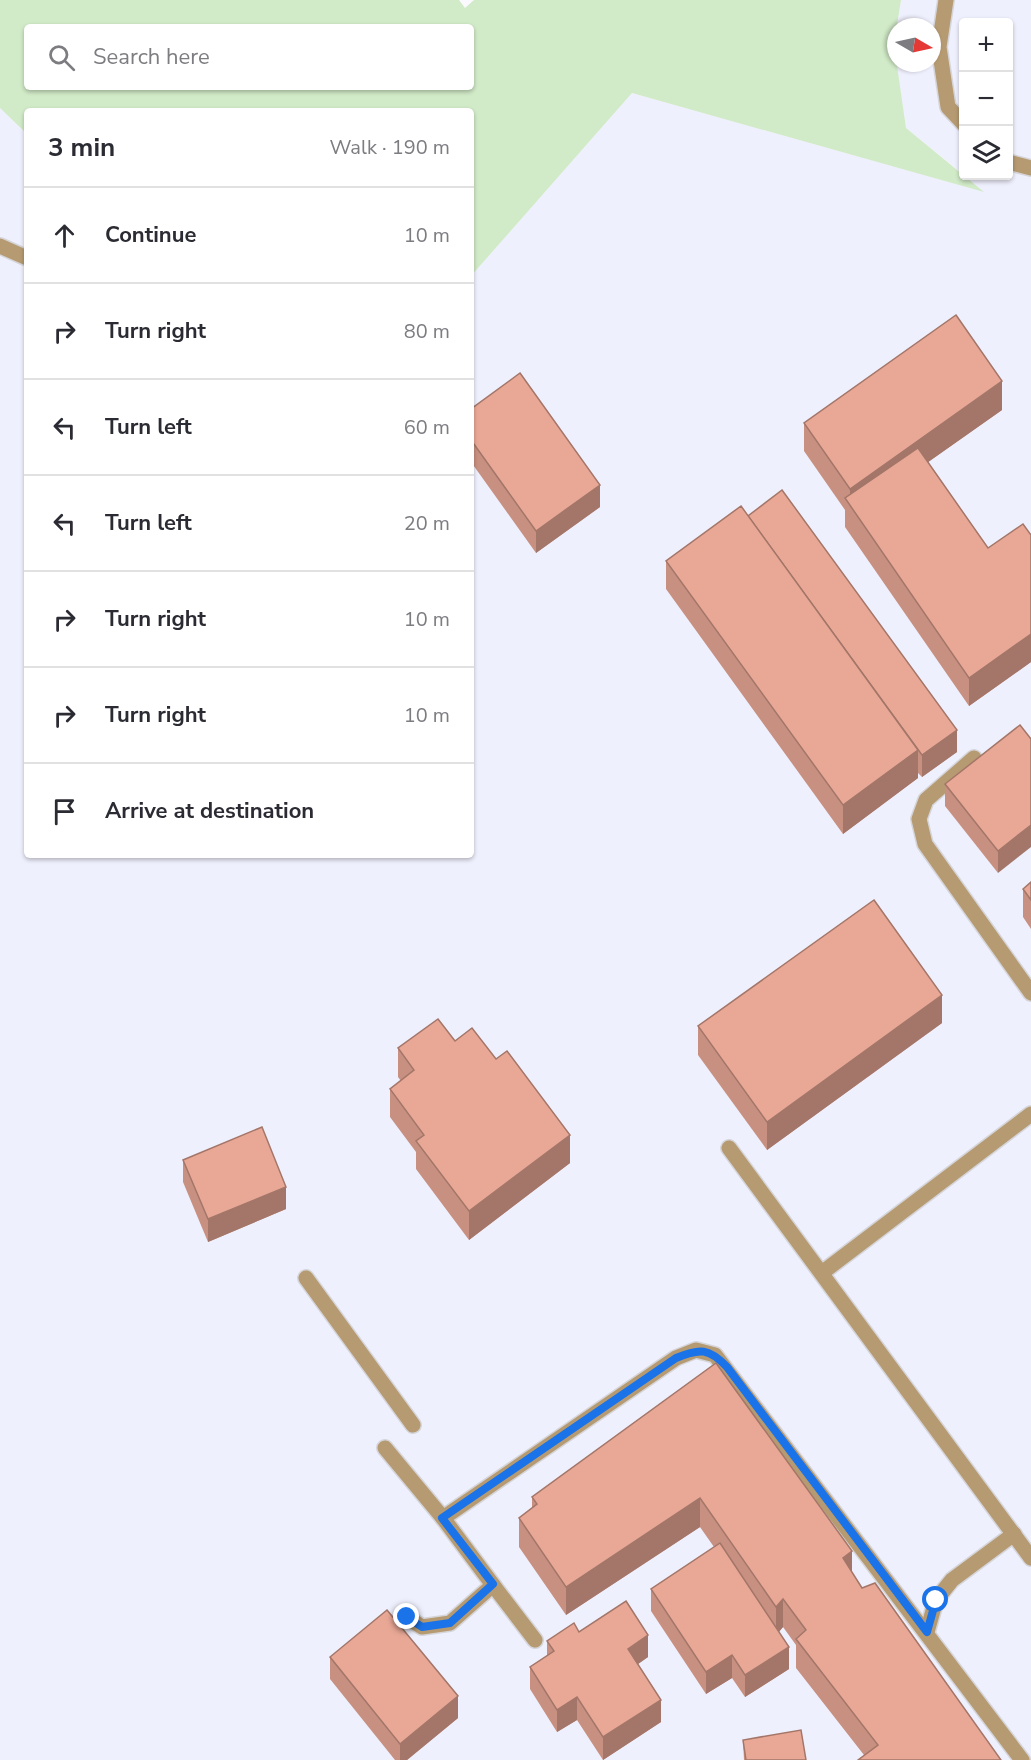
<!DOCTYPE html>
<html lang="en">
<head>
<meta charset="utf-8">
<style>
  :root { --surface:#fff; --page:#f7f7f7; --text:#2b2b33; --muted:#7c7c81; --line:#e1e1e2 }
  body { margin:0; font-family:"Nunito Sans",sans-serif; background:var(--page); color:var(--text) }
  .controls { position:absolute; right:18px; top:18px; display:grid; overflow:hidden; border-radius:6px; box-shadow:0 2px 4px #0004 }
  .controls button { width:54px; height:54px; display:grid; place-items:center; padding:0; border:0; border-bottom:2px solid var(--line); background:var(--surface); color:var(--text); font:30px sans-serif }
  .compass { position:absolute; left:887px; top:18px; width:54px; height:54px; border-radius:50%; background:var(--surface); box-shadow:0 2px 4px #0004; rotate:99deg }
  .stop { position:absolute; width:18px; height:18px; margin:-14px; border:4px solid #1a73e8; border-radius:50%; background:#fff }
  .stop.end { background:#1a73e8; border-color:#fff; box-shadow:0 2px 6px #0008 }
  .list { margin:0; padding:0; list-style:none }
  h2 { display:flex; justify-content:space-between; align-items:center; height:78px; margin:0; padding:0 24px; font-size:26px }
  h2 small { font-size:20px; font-weight:400; color:var(--muted) }
  .list li { display:grid; grid-template-columns:39px 1fr auto; gap:18px; align-items:center; box-sizing:border-box; height:96px; padding:0 24px; border-top:2px solid var(--line) }
  .list b { display:block; font-size:22px; white-space:nowrap }
  .list em { font-size:20px; font-style:normal; color:var(--muted) }
  .icon { flex:none; width:33px; height:33px; fill:none; stroke:currentColor; stroke-width:2; stroke-linecap:round; stroke-linejoin:round }
  .map { position:relative; flex:none; width:1031px; height:1760px; overflow:hidden }
  .search { position:absolute; background:var(--surface); box-shadow:0 2px 4px #0004; left:24px; top:24px; width:450px; height:66px; display:flex; align-items:center; gap:15px; box-sizing:border-box; padding:0 21px; border-radius:6px; color:var(--muted); font-size:22px }
  .panel { position:absolute; background:var(--surface); box-shadow:0 2px 4px #0004; left:24px; top:108px; width:450px; height:750px; border-radius:6px }
  .map>svg:first-child { display:block }
  .built { fill:#eff0fd }
  .green { fill:#d1eac7; fill-rule:evenodd }
  .lines { fill:none; stroke-linecap:round; stroke-linejoin:round }
  .service-casing { stroke:#d5d5d9; stroke-width:18 }
  .service { stroke:#b69a72; stroke-width:15 }
  .wall { fill:#c89081 }
  .shaded-wall { fill:#a37669 }
  .building { fill:#e9a896; stroke:#a37669; stroke-width:1.5 }
  .route { stroke:#1a73e8; stroke-width:8 }
</style>
</head>
<body>
<div class="map">
<svg width="1031" height="1760" viewBox="0 0 1031 1760">
  <rect width="100%" height="100%" fill="#fafafe"/>
  <polygon class="built" points="901,0 1031,0 1031,1760 0,1760 0,108 27,134 27,855 471,855 471,276 632,93 982,191 964,176 1008,176 1008,22 964,22 964,175 906,128 896,63 932,63 932,27 897,27"/>
  <path class="green" d="M0 0H459L465 8 474 0H901L894 45 906 128 984 192 632 93 471 276V111H27V134L0 108ZM27 27H471V87H27Z"/>
  <g class="lines">
    <g class="service-casing">
      <g id="service">
        <polyline points="946,0 939,47 948,107 964,124"/>
        <polyline points="1008,162 1031,168"/>
        <polyline points="0,246 27,258"/>
        <polyline points="974,758 926,800 919,819 925,844 1031,993"/>
        <polyline points="729,1148 1031,1558"/>
        <polyline points="823,1272 1031,1114"/>
        <polyline points="306,1278 413,1425"/>
        <polyline points="385,1448 443,1518 676,1358 696,1350 715,1355 1022,1760"/>
        <polyline points="493,1585 535,1640"/>
        <polyline points="407,1617 422,1627 450,1623 493,1585 443,1518"/>
        <polyline points="927,1632 936,1600 952,1580 1014,1534"/>
      </g>
    </g>
    <use href="#service" class="service"/>
  </g>
  <g class="wall">
    <polygon points="471,409 600,507 536,553 471,462"/>
    <polygon points="1002,410 928,462 988,548 1031,535 1031,662 969,706 845,527 845,510 804,451 804,423"/>
    <polygon points="748,516 957,752 922,777 918,773 918,778 843,834 666,589 666,561"/>
    <polygon points="1020,725 998,873 945,806 945,784"/>
    <polygon points="1031,882 1031,929 1023,917 1023,889"/>
    <polygon points="942,1023 767,1150 698,1055 698,1026"/>
    <polygon points="455,1041 570,1163 469,1240 416,1169 416,1152 390,1117 390,1089 401,1081 398,1077 398,1048"/>
    <polygon points="183,1160 286,1209 208,1242 183,1182"/>
    <polygon points="716,1363 862,1588 1001,1760 864,1755 796,1668 796,1645 783,1627 779,1632 789,1669 745,1697 732,1678 706,1694 651,1611 651,1589 714,1547 700,1527 566,1615 519,1547 519,1518 532,1508 532,1497"/>
    <polygon points="579,1632 648,1657 638,1664 661,1722 603,1760 577,1720 557,1732 530,1689 530,1667 547,1656 547,1641"/>
    <polygon points="330,1657 458,1718 407,1760 395,1760 330,1679"/>
    <polygon points="743,1740 806,1760 744,1760"/>
  </g>
  <g class="shaded-wall">
    <polygon points="1002,381 1002,410 856,513 850,506 850,489"/>
    <polygon points="600,485 600,507 536,553 536,531"/>
    <polygon points="1031,634 1031,662 969,706 969,678"/>
    <polygon points="957,730 957,752 922,777 922,755"/>
    <polygon points="918,750 918,778 843,834 843,805"/>
    <polygon points="1031,825 1031,847 998,873 998,851"/>
    <polygon points="942,995 942,1023 767,1150 767,1122"/>
    <polygon points="570,1135 570,1163 469,1240 469,1211"/>
    <polygon points="286,1187 286,1209 208,1242 208,1219"/>
    <polygon points="700,1498 700,1527 566,1615 566,1587"/>
    <polygon points="852,1551 852,1580 843,1558"/>
    <polygon points="783,1599 783,1627 776,1635 776,1607"/>
    <polygon points="648,1635 648,1657 628,1671 628,1649"/>
    <polygon points="789,1647 789,1669 745,1697 745,1675"/>
    <polygon points="732,1655 732,1678 706,1694 706,1672"/>
    <polygon points="458,1696 458,1718 407,1760 400,1760 400,1744"/>
    <polygon points="577,1697 577,1720 557,1732 557,1710"/>
    <polygon points="661,1700 661,1722 603,1760 603,1737"/>
  </g>
  <g class="building">
    <polygon points="956,315 1002,381 850,489 804,423"/>
    <polygon points="520,373 600,485 536,531 471,440 471,409"/>
    <polygon points="918,448 988,548 1023,524 1031,535 1031,634 969,678 845,498"/>
    <polygon points="782,490 957,730 922,755 748,516"/>
    <polygon points="741,506 918,750 843,805 666,561"/>
    <polygon points="1020,725 1031,739 1031,825 998,851 945,784"/>
    <polygon points="1031,882 1031,900 1023,889"/>
    <polygon points="874,900 942,995 767,1122 698,1026"/>
    <polygon points="438,1019 455,1041 472,1028 496,1059 507,1051 570,1135 469,1211 416,1141 424,1135 390,1089 414,1070 398,1048"/>
    <polygon points="262,1127 286,1187 208,1219 183,1160"/>
    <polygon points="716,1363 852,1551 843,1558 862,1588 875,1583 1001,1760 858,1760 878,1745 796,1639 806,1630 783,1599 776,1607 700,1498 566,1587 519,1518 537,1504 532,1497"/>
    <polygon points="720,1543 789,1647 745,1675 732,1655 706,1672 651,1589"/>
    <polygon points="626,1601 648,1635 628,1649 661,1700 603,1737 577,1697 557,1710 530,1667 554,1651 547,1641 574,1623 579,1632"/>
    <polygon points="387,1610 458,1696 400,1744 330,1657"/>
    <polygon points="801,1730 806,1760 746,1760 743,1740"/>
  </g>
  <g class="lines">
    <path class="route" d="M407 1617 422 1627 450 1623 493 1584 442 1518 676 1358C700 1348 709 1348 727 1367L927 1632 936 1600"/>
  </g>
</svg>
<div class="controls">
<button>+</button>
<button>−</button>
<button><svg class="icon" aria-label="layers" viewBox="0 0 24 24"><path d="M12 4l9 5-9 5-9-5zM3 14l9 5 9-5"/></svg></button>
</div>
<svg class="compass" viewBox="-18 -18 36 36"><path d="M0-13l5 13h-10z" fill="#e53935"/><path d="M0 13l5-13h-10z" fill="#7c7c81"/></svg>
<div class="stop" style="left:936px;top:1600px"></div>
<div class="stop end" style="left:407px;top:1617px"></div>
<div class="search"><svg class="icon" aria-label="search" viewBox="0 0 24 24"><circle cx="10" cy="10" r="6"/><path d="M15 15l6 6"/></svg>Search here</div>
<section class="panel">
<h2>3 min<small>Walk · 190 m</small></h2>
<ul class="list">
<li><svg class="icon" aria-label="ahead" viewBox="0 0 24 24"><path d="M12 20V5M6 11l6-6 6 6"/></svg><div><b>Continue</b></div><em>10 m</em></li>
<li><svg class="icon" aria-label="right" viewBox="0 0 24 24"><path d="M7 20v-9h11M14 6l5 5-5 5"/></svg><div><b>Turn right</b></div><em>80 m</em></li>
<li><svg class="icon" aria-label="left" viewBox="0 0 24 24"><path d="M17 20v-9H6M10 6l-5 5 5 5"/></svg><div><b>Turn left</b></div><em>60 m</em></li>
<li><svg class="icon" aria-label="left" viewBox="0 0 24 24"><path d="M17 20v-9H6M10 6l-5 5 5 5"/></svg><div><b>Turn left</b></div><em>20 m</em></li>
<li><svg class="icon" aria-label="right" viewBox="0 0 24 24"><path d="M7 20v-9h11M14 6l5 5-5 5"/></svg><div><b>Turn right</b></div><em>10 m</em></li>
<li><svg class="icon" aria-label="right" viewBox="0 0 24 24"><path d="M7 20v-9h11M14 6l5 5-5 5"/></svg><div><b>Turn right</b></div><em>10 m</em></li>
<li><svg class="icon" aria-label="arrive" viewBox="0 0 24 24"><path d="M6 21V4h12l-3 4 3 4H6"/></svg><div><b>Arrive at destination</b></div></li>
</ul>
</section>
</div>
</body>
</html>
